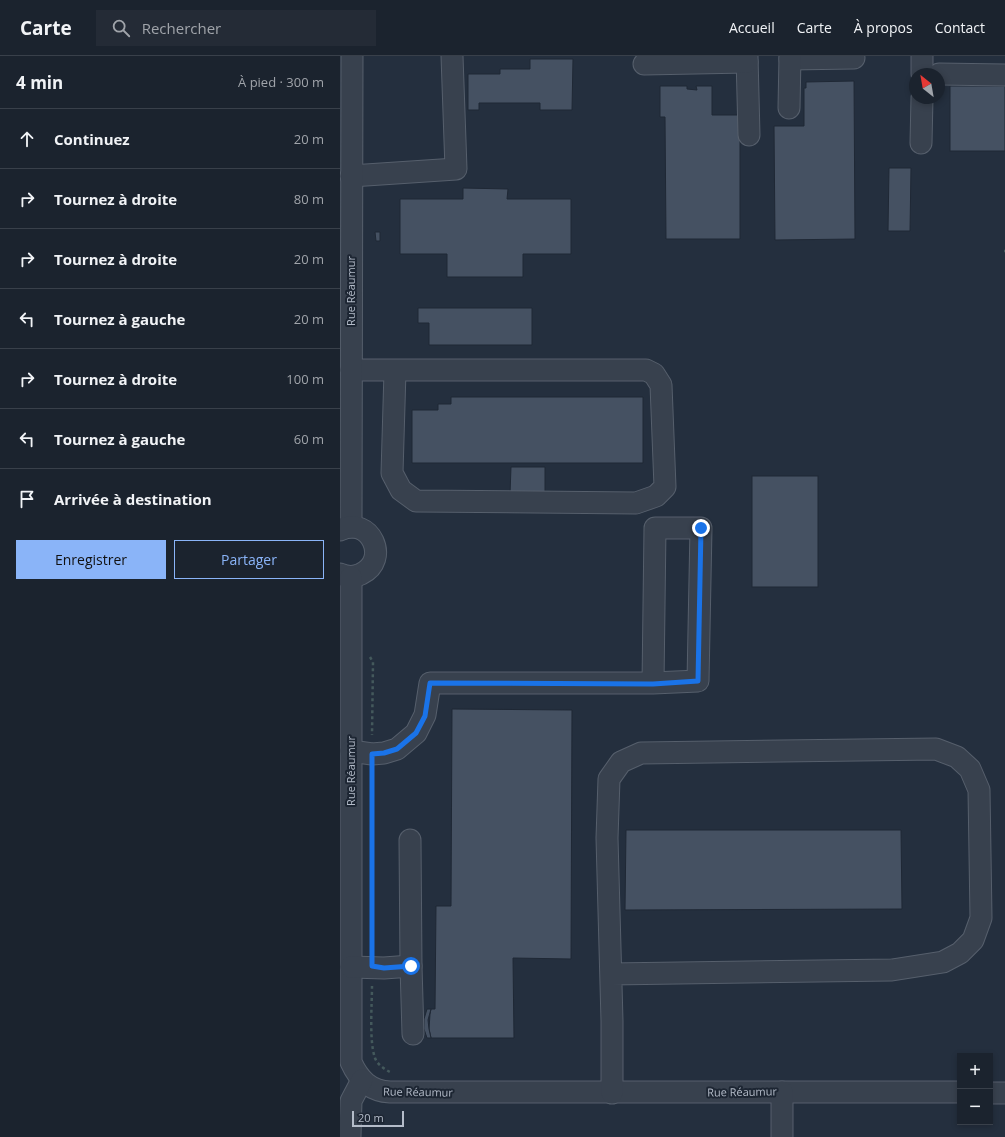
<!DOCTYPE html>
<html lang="fr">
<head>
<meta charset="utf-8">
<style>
  :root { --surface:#1b232e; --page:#242b36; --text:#f1f3f6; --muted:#a0a4aa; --line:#39404a; --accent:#8ab4f8 }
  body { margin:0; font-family:"Open Sans",sans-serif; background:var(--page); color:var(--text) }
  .controls { position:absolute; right:12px; bottom:12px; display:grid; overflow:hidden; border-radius:0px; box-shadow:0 2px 6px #0003 }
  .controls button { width:36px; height:36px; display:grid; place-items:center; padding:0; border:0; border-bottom:1px solid var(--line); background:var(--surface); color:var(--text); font:20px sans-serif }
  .compass { position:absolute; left:569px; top:12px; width:36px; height:36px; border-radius:50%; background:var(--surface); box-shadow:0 2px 6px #0003; rotate:329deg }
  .scale { position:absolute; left:12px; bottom:10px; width:52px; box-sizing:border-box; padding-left:4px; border:2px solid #b4bcc9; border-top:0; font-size:11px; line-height:14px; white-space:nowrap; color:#b4bcc9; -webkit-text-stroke:3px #1d2633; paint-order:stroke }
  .stop { position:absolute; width:12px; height:12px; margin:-9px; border:3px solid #1a73e8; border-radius:50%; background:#fff }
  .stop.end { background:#1a73e8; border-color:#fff; box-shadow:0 1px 4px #0008 }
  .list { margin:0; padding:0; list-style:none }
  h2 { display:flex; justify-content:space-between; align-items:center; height:52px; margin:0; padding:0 16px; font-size:17px }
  h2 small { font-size:13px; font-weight:400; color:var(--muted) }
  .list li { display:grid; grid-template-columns:26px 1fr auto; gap:12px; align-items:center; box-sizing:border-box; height:60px; padding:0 16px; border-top:1px solid var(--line) }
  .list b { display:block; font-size:15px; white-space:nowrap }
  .list em { font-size:13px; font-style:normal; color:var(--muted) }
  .actions { display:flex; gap:8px; padding:12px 16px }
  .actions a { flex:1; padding:9px 0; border:1px solid var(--accent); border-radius:0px; text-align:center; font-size:14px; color:var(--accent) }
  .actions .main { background:var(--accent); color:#111 }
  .icon { flex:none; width:22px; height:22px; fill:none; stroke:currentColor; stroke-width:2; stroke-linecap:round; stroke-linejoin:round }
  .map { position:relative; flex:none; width:665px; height:1081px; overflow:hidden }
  header { display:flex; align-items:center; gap:24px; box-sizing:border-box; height:56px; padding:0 20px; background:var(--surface); border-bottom:1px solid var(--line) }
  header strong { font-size:19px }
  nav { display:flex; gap:22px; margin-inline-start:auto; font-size:14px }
  .search { width:280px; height:36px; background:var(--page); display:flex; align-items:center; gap:10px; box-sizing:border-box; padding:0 14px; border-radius:0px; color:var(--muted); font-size:15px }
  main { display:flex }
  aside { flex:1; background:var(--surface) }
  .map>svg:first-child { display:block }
  .building { fill:#455162; stroke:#1f2835 }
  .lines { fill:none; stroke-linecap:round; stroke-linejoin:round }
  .minor-casing { stroke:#565f6c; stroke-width:23 }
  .path { stroke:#44595c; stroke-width:2.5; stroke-dasharray:3 3; stroke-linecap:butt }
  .minor { stroke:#38414e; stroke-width:21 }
  .route { stroke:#1a73e8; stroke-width:5 }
  .labels { text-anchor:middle; stroke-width:4; stroke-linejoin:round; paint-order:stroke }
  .street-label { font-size:11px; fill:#b4bcc9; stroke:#1d2633 }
</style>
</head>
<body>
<header>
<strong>Carte</strong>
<div class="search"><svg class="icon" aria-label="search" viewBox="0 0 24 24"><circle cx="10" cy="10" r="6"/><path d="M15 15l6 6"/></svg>Rechercher</div>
<nav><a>Accueil</a><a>Carte</a><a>À propos</a><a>Contact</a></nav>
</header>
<main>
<aside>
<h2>4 min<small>À pied · 300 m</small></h2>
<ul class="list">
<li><svg class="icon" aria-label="ahead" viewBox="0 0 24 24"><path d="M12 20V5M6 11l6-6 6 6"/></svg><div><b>Continuez</b></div><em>20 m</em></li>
<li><svg class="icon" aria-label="right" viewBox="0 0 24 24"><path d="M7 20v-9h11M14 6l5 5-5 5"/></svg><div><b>Tournez à droite</b></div><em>80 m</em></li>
<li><svg class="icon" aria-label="right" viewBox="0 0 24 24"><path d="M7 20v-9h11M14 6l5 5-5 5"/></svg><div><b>Tournez à droite</b></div><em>20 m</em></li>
<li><svg class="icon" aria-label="left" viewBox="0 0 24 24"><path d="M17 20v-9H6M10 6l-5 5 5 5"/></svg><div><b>Tournez à gauche</b></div><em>20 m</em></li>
<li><svg class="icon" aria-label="right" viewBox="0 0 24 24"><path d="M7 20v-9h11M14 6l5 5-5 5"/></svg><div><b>Tournez à droite</b></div><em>100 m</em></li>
<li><svg class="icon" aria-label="left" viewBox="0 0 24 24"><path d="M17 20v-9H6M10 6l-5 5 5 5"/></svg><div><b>Tournez à gauche</b></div><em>60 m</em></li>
<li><svg class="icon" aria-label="arrive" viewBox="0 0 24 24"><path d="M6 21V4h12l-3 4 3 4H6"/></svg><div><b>Arrivée à destination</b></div></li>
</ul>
<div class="actions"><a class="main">Enregistrer</a><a>Partager</a></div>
</aside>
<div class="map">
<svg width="665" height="1081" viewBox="0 0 665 1081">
  <rect width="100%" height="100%" fill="#242f3e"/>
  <g class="building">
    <polygon points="190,3 233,3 232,54 200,54 200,47 139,47 139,54 128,54 128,18 160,18 160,13 190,13"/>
    <polygon points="514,25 515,183 435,184 434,70 464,70 464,32 466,32 466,26"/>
    <polygon points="320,30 347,30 347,33 357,34 356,30 372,30 372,59 400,59 400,183 326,183 325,61 320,61"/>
    <rect x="610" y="30" width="55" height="65"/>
    <polygon points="549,112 571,112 570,175 548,175"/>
    <polygon points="123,132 168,133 167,143 231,143 231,198 183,198 183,221 107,221 107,198 60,198 60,143 123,143"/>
    <polygon points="35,176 40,176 40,185 36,185"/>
    <polygon points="78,252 192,252 192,289 89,289 89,267 78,267"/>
    <polygon points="111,341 303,341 303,407 72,407 72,354 98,354 98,348 111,348"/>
    <polygon points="171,411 205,411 205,438 170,438"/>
    <rect x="412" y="420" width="66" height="111"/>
    <polygon points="112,653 232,654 231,903 173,902 174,982 91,982 89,973 90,958 91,953 95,953 96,850 111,850"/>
    <polygon points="286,774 561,774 562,853 285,854"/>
    <polygon points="87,953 91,953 88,964 89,973 91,982 87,982 84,973 84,963"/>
  </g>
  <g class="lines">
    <g class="minor-casing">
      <g id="minor">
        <polyline points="407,0 409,79"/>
        <polyline points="582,0 582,18 584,18"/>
        <polyline points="450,3 514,2"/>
        <polyline points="304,8 407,6"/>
        <polyline points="599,18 665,19"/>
        <polyline points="449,52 450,0"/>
        <polyline points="581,87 582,42"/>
        <polyline points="11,120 116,113 112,0"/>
        <polyline points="11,314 306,314 314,318 321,329 325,431 316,440 296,447 76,445 61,434 52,417 55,315"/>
        <polyline points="11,471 12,0"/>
        <path d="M0 474C30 459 51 504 21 518 15 521 7 521 0 518"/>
        <path d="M11 521V1006C19 1024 30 1035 50 1036H620"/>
        <polyline points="11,695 32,698 44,697 57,693 76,677 85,659 90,627 313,627 358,625 361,472 315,472 313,627"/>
        <polyline points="70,784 71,910"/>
        <polyline points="11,911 44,912 71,910 73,978"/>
        <polyline points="271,918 552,914 603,906 620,897 633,884 641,862 639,734 630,713 617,701 596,693 301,697 281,706 269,723 267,782 272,965 272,1037"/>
        <polyline points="650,1037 665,1037"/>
        <polyline points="10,1081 11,1045 22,1024"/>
        <polyline points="442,1081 442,1036"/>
      </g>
    </g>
    <g class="path">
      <polyline points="664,195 665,195"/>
      <polyline points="30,601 33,606 32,679"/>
      <polyline points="32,881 32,716"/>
      <path d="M32 930C32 949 29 985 35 1002 37 1008 44 1013 50 1016"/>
    </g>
    <use href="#minor" class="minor"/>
  </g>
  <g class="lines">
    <polyline class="route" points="71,910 44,912 32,910 32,698 44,697 57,693 76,677 85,660 90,627 313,628 358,625 361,472"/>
  </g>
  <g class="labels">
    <g class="street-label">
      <text transform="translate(11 235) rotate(-90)" y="4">Rue Réaumur</text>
      <text transform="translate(11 715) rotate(-90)" y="4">Rue Réaumur</text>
      <text transform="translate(78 1036) rotate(1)" y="4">Rue Réaumur</text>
      <text transform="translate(402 1036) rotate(-1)" y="4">Rue Réaumur</text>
    </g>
  </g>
</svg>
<div class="controls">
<button>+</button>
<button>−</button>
</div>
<svg class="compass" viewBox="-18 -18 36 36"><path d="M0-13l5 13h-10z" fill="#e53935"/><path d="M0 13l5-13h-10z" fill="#a0a4aa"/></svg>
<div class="scale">20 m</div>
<div class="stop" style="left:71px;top:910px"></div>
<div class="stop end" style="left:361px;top:472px"></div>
</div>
</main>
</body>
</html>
